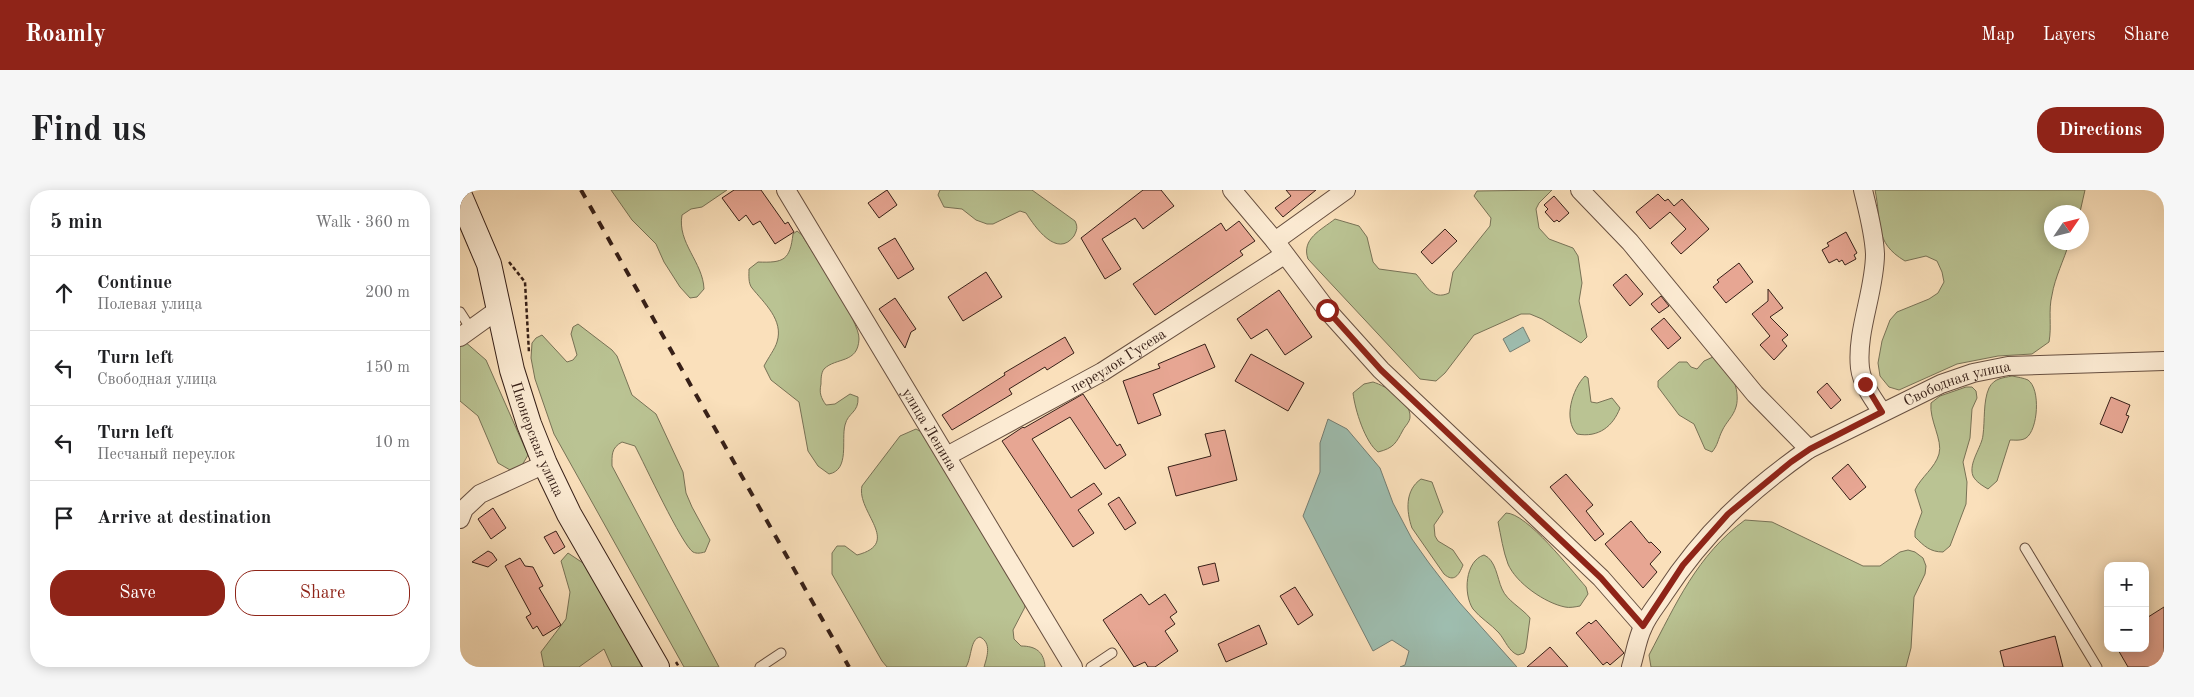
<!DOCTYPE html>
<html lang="en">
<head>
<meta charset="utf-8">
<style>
  :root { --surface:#fff; --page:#f6f6f6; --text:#202124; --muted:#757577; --line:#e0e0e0; --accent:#8f2418 }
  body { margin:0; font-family:"Old Standard TT",serif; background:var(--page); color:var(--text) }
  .controls { position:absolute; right:15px; bottom:15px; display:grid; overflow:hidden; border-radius:10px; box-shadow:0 2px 12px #0003 }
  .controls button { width:45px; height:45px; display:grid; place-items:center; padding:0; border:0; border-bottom:1px solid var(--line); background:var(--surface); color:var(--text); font:25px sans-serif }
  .compass { position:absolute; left:1584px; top:15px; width:45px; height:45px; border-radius:50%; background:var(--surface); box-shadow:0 2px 12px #0003; rotate:55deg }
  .stop { position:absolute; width:15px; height:15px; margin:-11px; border:4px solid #8f2418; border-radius:50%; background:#fff }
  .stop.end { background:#8f2418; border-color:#fff; box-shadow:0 1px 5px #0008 }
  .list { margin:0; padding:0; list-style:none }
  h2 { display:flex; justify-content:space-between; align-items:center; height:65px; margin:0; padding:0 20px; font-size:21px }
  h2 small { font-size:16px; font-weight:400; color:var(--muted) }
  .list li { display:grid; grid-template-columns:32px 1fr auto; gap:15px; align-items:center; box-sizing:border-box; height:75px; padding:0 20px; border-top:1px solid var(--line) }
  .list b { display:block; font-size:19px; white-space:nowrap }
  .list p { margin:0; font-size:16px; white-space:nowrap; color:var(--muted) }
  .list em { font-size:16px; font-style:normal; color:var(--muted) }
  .actions { display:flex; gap:10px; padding:15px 20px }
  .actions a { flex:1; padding:11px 0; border:1px solid var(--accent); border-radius:20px; text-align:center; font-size:18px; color:var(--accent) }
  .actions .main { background:var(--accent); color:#fff }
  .icon { flex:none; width:28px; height:28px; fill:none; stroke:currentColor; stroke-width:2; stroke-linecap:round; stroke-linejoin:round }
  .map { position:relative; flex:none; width:1704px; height:477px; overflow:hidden; border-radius:20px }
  header { display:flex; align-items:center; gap:30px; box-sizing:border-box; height:70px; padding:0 25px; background:var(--accent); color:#fff }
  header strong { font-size:24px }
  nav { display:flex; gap:28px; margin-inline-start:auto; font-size:18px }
  .intro { display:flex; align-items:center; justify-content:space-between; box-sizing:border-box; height:120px; padding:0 30px }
  h1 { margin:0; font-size:35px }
  .button { padding:12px 22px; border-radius:20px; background:var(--accent); color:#fff; font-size:18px; font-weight:700 }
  main { display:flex; gap:30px; padding:0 30px }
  aside { flex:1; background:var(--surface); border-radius:20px; box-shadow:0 2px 12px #0003 }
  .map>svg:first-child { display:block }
  .green { fill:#bac393; stroke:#787256 }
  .water { fill:#9ebdaf; stroke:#757e73 }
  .building { fill:#e7a693; stroke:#372018 }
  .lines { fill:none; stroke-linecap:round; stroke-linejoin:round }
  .lane-casing { stroke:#685041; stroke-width:11 }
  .street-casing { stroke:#685041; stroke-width:20 }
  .secondary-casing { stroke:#372018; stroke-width:26 }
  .path { stroke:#372018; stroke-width:2.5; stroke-dasharray:4 2.5; stroke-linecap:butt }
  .lane { stroke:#fcebd3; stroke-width:9 }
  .street { stroke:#fcebd3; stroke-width:18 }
  .secondary { stroke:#fcebd3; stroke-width:24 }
  .rail { stroke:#372018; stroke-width:4; stroke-dasharray:9 9; stroke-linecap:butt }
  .route { stroke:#8f2418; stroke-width:6 }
  .labels { text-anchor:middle; stroke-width:4; stroke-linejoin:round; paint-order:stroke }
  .street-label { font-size:15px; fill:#372018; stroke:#fcebd3 }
</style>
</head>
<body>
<header>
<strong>Roamly</strong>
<nav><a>Map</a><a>Layers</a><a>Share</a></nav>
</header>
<div class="intro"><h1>Find us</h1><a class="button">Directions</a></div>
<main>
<aside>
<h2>5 min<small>Walk · 360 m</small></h2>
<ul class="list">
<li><svg class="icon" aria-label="ahead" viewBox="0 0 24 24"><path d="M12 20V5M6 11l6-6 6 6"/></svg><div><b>Continue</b><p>Полевая улица</p></div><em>200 m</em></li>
<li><svg class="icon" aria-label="left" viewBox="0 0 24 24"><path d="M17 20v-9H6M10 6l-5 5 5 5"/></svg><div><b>Turn left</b><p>Свободная улица</p></div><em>150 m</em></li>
<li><svg class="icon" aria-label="left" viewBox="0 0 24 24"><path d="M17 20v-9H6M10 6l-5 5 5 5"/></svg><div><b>Turn left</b><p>Песчаный переулок</p></div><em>10 m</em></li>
<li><svg class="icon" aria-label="arrive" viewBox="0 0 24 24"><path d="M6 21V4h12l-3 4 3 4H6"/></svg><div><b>Arrive at destination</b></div></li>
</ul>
<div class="actions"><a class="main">Save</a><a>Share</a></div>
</aside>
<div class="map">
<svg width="1704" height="477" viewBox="0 0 1704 477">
  <rect width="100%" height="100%" fill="#fae0bb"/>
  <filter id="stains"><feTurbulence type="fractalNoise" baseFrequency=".004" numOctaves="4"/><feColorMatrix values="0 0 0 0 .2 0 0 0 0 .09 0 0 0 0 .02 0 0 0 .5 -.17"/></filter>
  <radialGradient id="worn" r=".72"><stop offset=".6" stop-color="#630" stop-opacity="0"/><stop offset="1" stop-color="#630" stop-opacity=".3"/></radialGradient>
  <g class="green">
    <path d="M151 0H267L242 17 231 19 222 25C217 53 243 72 244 99L237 107 230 108 220 97 204 72 196 54 172 30Z"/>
    <path d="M480 0H572L615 31C618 37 617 40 614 46 597 69 575 37 566 23L560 21 533 34H527L516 30 502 19 484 17 478 5Z"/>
    <path d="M1092 0 1079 13 1076 19 1079 38 1089 49 1113 58 1118 66 1122 93 1119 111 1127 147 1121 153 1082 129 1070 124H1061L1014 145 985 183 976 191 960 189 848 69C841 49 861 40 875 29L899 36 907 47 913 72 919 79 956 84C966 95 972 111 989 103L993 82 1030 36 1031 28 1014 6 1017 1Z"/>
    <path d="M1415 0H1625L1620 22H1592V52L1609 53C1604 70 1595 87 1592 105 1588 121 1592 136 1589 152L1572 164 1538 166 1497 174 1439 200 1429 197 1420 186 1418 173 1422 151 1430 130 1437 122 1469 109 1478 103 1484 92 1482 82 1477 71 1466 66 1445 71C1413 52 1422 32 1415 0Z"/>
    <path d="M337 41 342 45C353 64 400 131 399 149 398 174 376 167 364 179 361 183 361 189 361 194 359 203 361 208 366 215L375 214 390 204 398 207C399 223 388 222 385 235 381 250 390 280 369 284L358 276 348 261 339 212 311 190 304 176C308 168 315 159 317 152 324 130 304 113 292 98 288 93 289 85 289 79L298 72C324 73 330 70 333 44Z"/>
    <path d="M118 134 152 160 157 166 172 205 196 224 223 282 226 303 232 317 250 350 245 362C241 363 237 364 233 362 222 355 184 273 175 256L162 252C151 258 152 265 152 276L259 477H224L94 244 75 189 71 168 72 153 76 148 82 145 107 172 113 170 117 165 111 144 113 137Z"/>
    <polygon points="4,151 26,170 68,265 57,284 38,273 18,226 0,211 0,154"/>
    <path d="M1253 167C1270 172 1281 201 1276 217 1273 227 1266 232 1262 241 1258 249 1258 255 1252 262L1245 259 1234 234 1219 225 1198 197V191L1219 172H1227L1231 177 1237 179 1244 171Z"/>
    <path d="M1125 186 1128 188 1131 212 1137 213 1152 208 1160 218C1153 236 1139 248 1117 244 1103 230 1112 199 1125 186Z"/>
    <path d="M1552 186C1557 187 1564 188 1568 190 1581 199 1578 240 1566 248 1561 251 1555 250 1550 250L1537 291 1528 299C1523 296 1516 292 1513 286 1508 273 1522 257 1523 245 1525 231 1523 211 1529 198 1534 188 1543 188 1552 186Z"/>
    <path d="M913 192C926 196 951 211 950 227 950 232 945 236 943 240 936 253 934 258 918 262 905 252 895 220 893 203L904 194Z"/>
    <path d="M1506 197H1512L1516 201 1517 208 1512 219 1510 248 1503 272 1507 292 1506 314 1490 356 1483 362C1470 362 1464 356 1455 347V341L1462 322 1455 300C1461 287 1475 278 1479 264 1483 250 1469 230 1471 213L1480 206Z"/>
    <path d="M456 239 467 245 564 412 565 417 553 440 554 449 561 456C576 456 584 462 585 477H524C527 467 532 453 520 447 510 449 512 467 506 477H427L422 471 372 384V363L377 356H385L397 365C443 353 396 322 402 296L440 246Z"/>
    <path d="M961 289 972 292 983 322 974 335 975 346 978 351 993 360 1003 375C999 385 994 393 984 384L952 338C946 321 945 300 961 289Z"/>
    <path d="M1046 323C1067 323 1111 380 1126 397L1128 404 1120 416C1115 417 1109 418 1105 417 1085 413 1056 393 1048 374 1043 361 1041 346 1038 332Z"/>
    <path d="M1285 330 1312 332 1403 376H1420L1440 362 1448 360 1455 362 1463 368 1466 376 1465 384 1454 407 1451 458 1446 477H1191L1189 465C1216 414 1237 365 1285 330Z"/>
    <polygon points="108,363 129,377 182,477 152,477 144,459 119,477 84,477 81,462 106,429 110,402 101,371"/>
    <path d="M1024 365C1036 370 1037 388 1042 399 1047 411 1062 418 1070 428L1066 458 1064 463 1058 465C1049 462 1045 450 1039 443 1031 434 1020 428 1013 419 1003 404 1005 371 1024 365Z"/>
  </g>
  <g class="water">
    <polygon points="1063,137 1070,151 1050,162 1043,149"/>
    <polygon points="868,229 887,239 920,278 933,313 952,349 969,373 999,412 1057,477 940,477 945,475 949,461 932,450 913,461 843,326 860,282 860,253"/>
  </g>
  <g class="building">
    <polygon points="274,0 301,0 325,34 328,32 334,42 315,54 300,31 293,35 286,25 279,31 262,8"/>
    <polygon points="427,0 437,15 419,28 408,13"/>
    <polygon points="683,0 701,0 714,16 683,39 675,28 642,49 661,79 645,89 621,48"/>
    <polygon points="826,0 856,0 823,27 815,18 831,6"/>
    <polygon points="1198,4 1205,11 1208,9 1214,16 1222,9 1249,39 1221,64 1211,53 1226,39 1210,22 1190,39 1176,22"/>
    <polygon points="1094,6 1109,23 1099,32 1097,30 1094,32 1085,22 1088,19 1084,15"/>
    <polygon points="779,31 795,51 780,61 783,65 695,125 673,94 761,33 766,41"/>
    <polygon points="985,39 997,51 972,74 961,62"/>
    <polygon points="1386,42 1397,63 1394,65 1396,69 1385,75 1382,70 1379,72 1377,69 1369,73 1362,60 1369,56 1367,53"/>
    <polygon points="435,48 454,79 438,89 418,58"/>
    <polygon points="1279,73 1293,92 1266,113 1253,97 1259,92 1257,90"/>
    <polygon points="526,82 542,107 503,131 488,107"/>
    <polygon points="1166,84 1183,104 1170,116 1153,95"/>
    <polygon points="1308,99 1323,118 1310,127 1328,145 1322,150 1327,156 1314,170 1300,155 1310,146 1292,124 1308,111"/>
    <polygon points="819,100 852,147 825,165 807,139 791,149 777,129"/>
    <polygon points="1201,106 1209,116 1199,123 1191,114"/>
    <polygon points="435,108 456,139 451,142 445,158 419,119"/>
    <polygon points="1204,128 1221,148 1208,159 1191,139"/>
    <polygon points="605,147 614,163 587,180 585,177 549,199 552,204 492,240 482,225 545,185 544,183"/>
    <polygon points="745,154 755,177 693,204 701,225 678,234 663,191 700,178 698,174"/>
    <polygon points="791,164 844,193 828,221 775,191"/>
    <polygon points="1367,193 1381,210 1371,219 1357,202"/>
    <polygon points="623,204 657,256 660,254 666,265 645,279 610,227 572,249 611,308 634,293 642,304 618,320 634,343 613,357 542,251 563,237 564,238"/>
    <polygon points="1651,207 1670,215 1666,225 1669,226 1662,243 1640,234"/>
    <polygon points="765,240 777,290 716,306 708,277 751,266 745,244"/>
    <polygon points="1388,274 1406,297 1390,310 1372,288"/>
    <polygon points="1106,284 1133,315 1126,321 1144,344 1135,351 1090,297"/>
    <polygon points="659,307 676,333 665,340 648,314"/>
    <polygon points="33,318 46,338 31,349 18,329"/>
    <polygon points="1171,331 1189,353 1191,352 1201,362 1190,374 1197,382 1183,398 1145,354"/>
    <polygon points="96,341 105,357 94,364 84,347"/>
    <polygon points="28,361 32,363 37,370 28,377 12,372"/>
    <polygon points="60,368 65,376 73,377 83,396 79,398 101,435 83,446 77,436 73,439 66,427 71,424 45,376"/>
    <polygon points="755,373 759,391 743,395 738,377"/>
    <polygon points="835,397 853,425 838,435 820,406"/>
    <polygon points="681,404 689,415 705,404 717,422 710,427 715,434 705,441 718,461 695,477 688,477 685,472 674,477 643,430"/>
    <polygon points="1704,417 1704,477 1668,477 1657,458 1685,458 1685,429"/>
    <polygon points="1136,430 1164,463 1150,475 1147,472 1143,475 1116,443 1129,432 1131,434"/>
    <polygon points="799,435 807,454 766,472 758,454"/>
    <polygon points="1595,446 1603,477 1544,477 1540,461"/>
    <polygon points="1090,457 1108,477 1067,477"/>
  </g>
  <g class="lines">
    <g class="lane-casing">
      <g id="lane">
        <polyline points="0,122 11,139"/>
        <polyline points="1565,358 1637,477"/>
        <polyline points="300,477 321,463"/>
        <polyline points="631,477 652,463"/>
      </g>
    </g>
    <g class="street-casing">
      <g id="street">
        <path id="s1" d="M326 0 613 477"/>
        <polyline points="772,0 815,51 867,120 921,180 1141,388 1183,436"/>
        <polyline points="1120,0 1170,52 1295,204 1349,259"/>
        <path d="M1403 0C1408 21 1414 42 1415 64 1415 101 1396 141 1400 178 1402 194 1413 209 1422 222"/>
        <polyline points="815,51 886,0"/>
        <polyline points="0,147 39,119"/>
        <path id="s2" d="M487 266 642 182 824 65"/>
        <polyline points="0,329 4,319 20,304 85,274"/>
        <path id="s3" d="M1171 477C1175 464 1177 449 1183 437 1188 425 1197 415 1204 404 1244 343 1289 301 1349 259L1481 194 1513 183 1548 176 1704 171"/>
      </g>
    </g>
    <g class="secondary-casing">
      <g id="secondary">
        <path id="s4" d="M0 6 29 74 52 180 69 234 85 274 109 324 197 477"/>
      </g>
    </g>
    <g class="path">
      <polyline points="49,72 65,92 69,163"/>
      <polyline points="216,472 219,477"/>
    </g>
    <use href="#lane" class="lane"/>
    <use href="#street" class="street"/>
    <use href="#secondary" class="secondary"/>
    <polyline class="rail" points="121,0 389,477"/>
  </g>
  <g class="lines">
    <polyline class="route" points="867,120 921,180 1141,388 1183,436 1223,375 1268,324 1331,272 1350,259 1422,222 1405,194"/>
  </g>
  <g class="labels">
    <g class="street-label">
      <text dy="5" stroke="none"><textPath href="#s2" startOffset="196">переулок Гусева</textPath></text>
      <text dy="5" stroke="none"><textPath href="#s3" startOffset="450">Свободная улица</textPath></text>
      <text dy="5" stroke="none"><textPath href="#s1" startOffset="279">улица Ленина</textPath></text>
      <text dy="5" stroke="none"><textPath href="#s4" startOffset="256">Пионерская улица</textPath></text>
    </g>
  </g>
  <rect width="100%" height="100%" filter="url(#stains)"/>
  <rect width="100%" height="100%" fill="url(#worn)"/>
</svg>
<div class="controls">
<button>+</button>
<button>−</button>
</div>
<svg class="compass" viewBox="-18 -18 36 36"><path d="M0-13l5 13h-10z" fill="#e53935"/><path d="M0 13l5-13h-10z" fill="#757577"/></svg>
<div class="stop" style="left:867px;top:120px"></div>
<div class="stop end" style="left:1405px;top:194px"></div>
</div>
</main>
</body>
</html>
